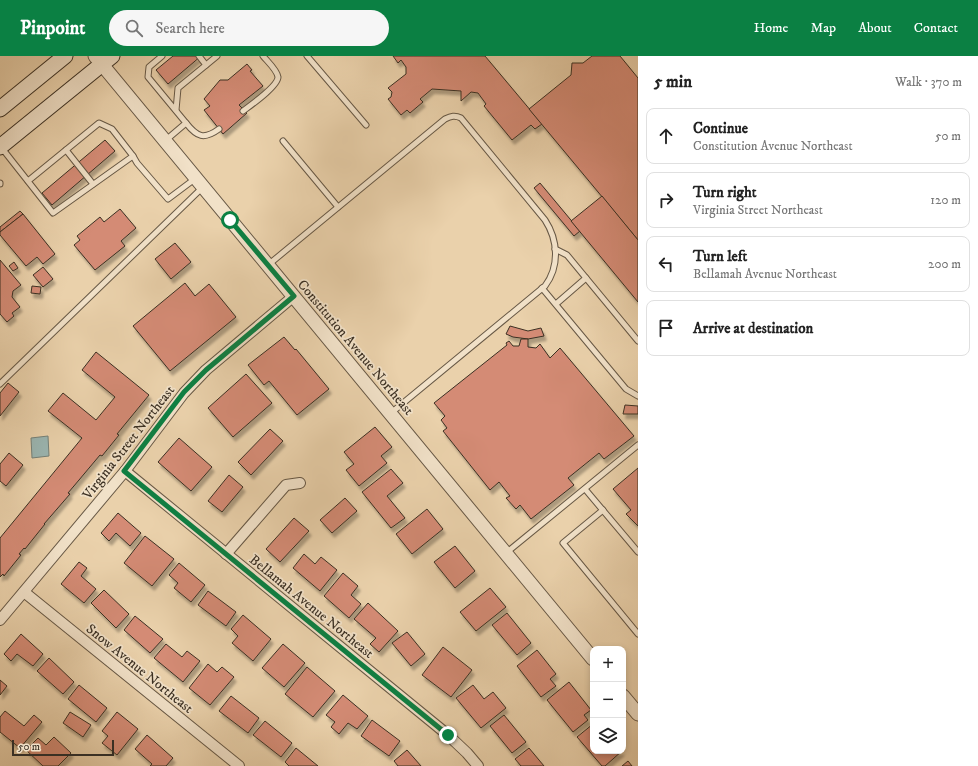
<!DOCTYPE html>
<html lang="en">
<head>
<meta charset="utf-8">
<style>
  :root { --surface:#fff; --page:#f6f6f6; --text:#222; --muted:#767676; --line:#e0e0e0; --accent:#0b8043 }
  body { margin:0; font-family:"IM FELL DW Pica",serif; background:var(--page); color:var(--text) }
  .controls { position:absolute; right:12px; bottom:12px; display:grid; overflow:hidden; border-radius:8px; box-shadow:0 2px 6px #0003 }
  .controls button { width:36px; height:36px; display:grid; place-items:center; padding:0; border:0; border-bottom:1px solid var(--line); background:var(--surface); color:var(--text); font:20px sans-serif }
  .scale { position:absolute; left:12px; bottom:10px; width:102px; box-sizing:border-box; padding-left:4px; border:2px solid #3b3023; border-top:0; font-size:11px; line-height:14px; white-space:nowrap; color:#3b3023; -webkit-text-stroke:3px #f1e1c8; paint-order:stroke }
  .stop { position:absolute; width:12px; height:12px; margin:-9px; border:3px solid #0b8043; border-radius:50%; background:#fff }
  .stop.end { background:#0b8043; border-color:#fff; box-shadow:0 1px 4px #0008 }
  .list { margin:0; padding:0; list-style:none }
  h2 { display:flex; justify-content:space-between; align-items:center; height:52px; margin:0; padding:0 16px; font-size:17px }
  h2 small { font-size:13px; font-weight:400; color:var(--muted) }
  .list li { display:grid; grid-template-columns:26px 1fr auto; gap:12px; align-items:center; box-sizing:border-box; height:56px; margin:0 8px 8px; padding:0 8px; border:1px solid var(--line); border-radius:8px }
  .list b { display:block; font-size:15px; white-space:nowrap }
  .list p { margin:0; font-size:13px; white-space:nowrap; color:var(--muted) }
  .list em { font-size:13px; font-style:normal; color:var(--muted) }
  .icon { flex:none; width:22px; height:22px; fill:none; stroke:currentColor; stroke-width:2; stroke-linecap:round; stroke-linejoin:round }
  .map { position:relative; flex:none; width:638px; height:710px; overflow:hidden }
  header { display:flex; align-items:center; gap:24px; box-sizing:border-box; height:56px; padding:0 20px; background:var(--accent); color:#fff }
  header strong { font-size:19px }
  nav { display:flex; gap:22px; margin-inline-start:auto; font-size:14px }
  .search { width:280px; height:36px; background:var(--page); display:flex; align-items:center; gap:10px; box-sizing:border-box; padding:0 14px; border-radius:22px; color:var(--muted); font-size:15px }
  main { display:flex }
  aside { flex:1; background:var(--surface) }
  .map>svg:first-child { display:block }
  .water { fill:#9ab5b1; stroke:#748078 }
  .building { fill:#d48b75; stroke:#3b3023; filter:url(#shadow) }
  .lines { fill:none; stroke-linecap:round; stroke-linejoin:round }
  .service-casing { stroke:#675845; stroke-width:7 }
  .minor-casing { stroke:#675845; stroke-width:12 }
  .tertiary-casing { stroke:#675845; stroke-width:15 }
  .secondary-casing { stroke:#3b3023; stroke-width:17 }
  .service { stroke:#f1e1c8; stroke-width:5 }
  .minor { stroke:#f1e1c8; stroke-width:10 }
  .tertiary { stroke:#f1e1c8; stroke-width:13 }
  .secondary { stroke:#f1e1c8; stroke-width:15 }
  .route { stroke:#0b8043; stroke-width:5 }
  .labels { text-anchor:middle; stroke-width:3.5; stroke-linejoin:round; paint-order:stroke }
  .street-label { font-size:14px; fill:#3b3023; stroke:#f1e1c8 }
</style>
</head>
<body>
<header>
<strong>Pinpoint</strong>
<div class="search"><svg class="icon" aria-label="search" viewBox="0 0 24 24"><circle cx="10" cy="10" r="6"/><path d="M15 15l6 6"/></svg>Search here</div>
<nav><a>Home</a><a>Map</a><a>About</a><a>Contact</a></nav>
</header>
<main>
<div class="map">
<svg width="638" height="710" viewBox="0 0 638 710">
  <defs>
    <filter id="shadow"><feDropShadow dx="2.5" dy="4.5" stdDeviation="1" flood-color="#0004"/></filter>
  </defs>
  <rect width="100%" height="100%" fill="#ead1ab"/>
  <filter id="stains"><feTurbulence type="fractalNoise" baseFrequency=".005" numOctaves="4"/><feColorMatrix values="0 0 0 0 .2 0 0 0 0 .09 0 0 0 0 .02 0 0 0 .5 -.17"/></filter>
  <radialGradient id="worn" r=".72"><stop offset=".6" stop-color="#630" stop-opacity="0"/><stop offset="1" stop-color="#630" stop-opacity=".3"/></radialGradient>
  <polygon class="water" points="48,380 49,400 32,402 31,382"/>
  <g class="building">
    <polygon points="173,0 201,0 168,28 156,14"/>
    <polygon points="393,0 485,0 542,68 535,73 531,69 512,84 484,50 486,48 478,37 471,36 461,45 461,35 432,33 420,43 423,46 410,57 407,54 401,59 388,43 391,41 392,36 388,32 406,18 406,11 401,4 398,7"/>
    <polygon points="592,0 620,0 638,22 638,184 529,53 571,19 572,7 583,7"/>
    <polygon points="247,8 252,14 250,15 263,30 239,49 247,57 223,78 204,54 210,50 204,43 220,24 228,24"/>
    <polygon points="105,84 115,95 52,149 42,137"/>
    <polygon points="540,127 580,175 574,180 534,132"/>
    <polygon points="602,140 638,184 638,246 571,165"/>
    <polygon points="120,153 136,172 121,185 125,190 95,214 74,189 80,184 77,180 100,161 104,166"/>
    <polygon points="20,155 23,158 0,176 0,171"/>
    <polygon points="23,158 55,198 43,208 37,201 26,210 0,179 0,176"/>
    <polygon points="175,187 191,206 171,223 155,203"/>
    <polygon points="0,204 21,229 13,235 12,241 20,251 12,257 14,260 7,266 0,258"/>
    <polygon points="14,206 18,212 13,215 9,210"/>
    <polygon points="43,211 53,223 43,231 33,219"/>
    <polygon points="185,227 195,240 209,228 236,261 170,315 133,270"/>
    <polygon points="32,230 41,231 40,238 31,237"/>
    <polygon points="510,270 528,275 541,272 544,280 528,283 513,281 506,278"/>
    <polygon points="284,281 295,294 296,293 329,333 297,359 269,325 264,329 248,309"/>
    <polygon points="521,283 528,283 528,291 536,292 540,288 550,302 560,292 634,380 604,403 599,397 568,422 574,429 531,463 520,449 516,453 506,442 510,440 499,426 490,434 443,375 447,372 441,364 445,360 434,347 507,289 506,287 509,285 513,290 519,290"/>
    <polygon points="96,296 149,339 117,378 119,379 102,400 100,399 79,424 68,437 70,438 44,468 45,468 25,493 24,492 19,498 21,499 4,520 3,518 0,521 0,482 82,382 48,355 63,337 96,364 115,341 82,314"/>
    <polygon points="246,318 272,347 233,381 208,352"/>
    <polygon points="8,327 19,336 0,360 0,337"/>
    <polygon points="625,349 638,350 638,358 623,358"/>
    <polygon points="375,371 392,391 381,400 387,407 359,430 346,414 354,408 344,396"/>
    <polygon points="270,373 283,385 251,419 238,406"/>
    <polygon points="179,382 212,411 191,435 158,406"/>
    <polygon points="9,397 23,409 6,430 0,425 0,408"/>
    <polygon points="638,412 638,470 626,458 631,454 613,433"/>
    <polygon points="391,413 403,427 387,440 405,462 391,472 362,436"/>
    <polygon points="229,419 243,431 222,456 208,445"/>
    <polygon points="345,442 357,455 332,477 320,464"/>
    <polygon points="427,453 443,473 412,498 396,478"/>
    <polygon points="118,457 141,477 130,490 116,477 109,485 101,477"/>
    <polygon points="294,462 309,475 280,506 266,493"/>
    <polygon points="145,480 174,503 152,530 124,507"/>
    <polygon points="455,490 475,515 455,532 434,506"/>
    <polygon points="304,498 315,508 321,501 337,514 320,535 293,512"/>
    <polygon points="79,506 87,512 81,520 96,533 84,547 61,528"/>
    <polygon points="179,507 205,529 191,546 174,532 178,527 169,519"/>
    <polygon points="343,517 358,530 351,539 361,548 349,562 324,540"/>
    <polygon points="490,532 506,551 476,575 460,556"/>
    <polygon points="104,534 129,558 116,572 91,547"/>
    <polygon points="208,535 236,556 226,570 198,549"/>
    <polygon points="368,547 398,575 379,596 370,588 376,582 354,563"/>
    <polygon points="507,557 531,587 517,599 492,569"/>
    <polygon points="243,559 271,583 253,605 232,587 238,580 231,573"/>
    <polygon points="135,560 163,583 150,597 124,574"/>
    <polygon points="407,576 425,598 411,610 392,587"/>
    <polygon points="21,578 43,598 33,610 17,598 11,605 4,598"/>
    <polygon points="166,588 182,601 187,595 200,605 183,626 154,602"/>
    <polygon points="283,588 305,607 284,631 262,612"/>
    <polygon points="443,591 472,614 451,641 422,619"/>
    <polygon points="537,594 556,618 550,623 556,630 541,641 517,610"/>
    <polygon points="49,602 74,626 63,638 37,615"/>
    <polygon points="208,608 217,616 222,611 234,621 210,649 189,632"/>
    <polygon points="307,611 335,635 313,661 285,638"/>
    <polygon points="0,624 7,630 0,639"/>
    <polygon points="569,626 591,654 584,659 588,664 573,676 547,644"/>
    <polygon points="79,629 107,652 96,666 68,643"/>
    <polygon points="473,629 484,643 493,636 506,652 481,672 456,642"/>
    <polygon points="343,639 368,660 357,673 348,667 339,678 331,671 335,666 326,659"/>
    <polygon points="231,640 259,662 248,677 219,655"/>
    <polygon points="5,655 24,670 34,659 42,666 20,692 0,676 0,661"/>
    <polygon points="70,656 91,669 83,681 63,667"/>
    <polygon points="117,656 138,673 117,699 102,687 108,680 102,675"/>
    <polygon points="504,659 526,686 512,697 490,670"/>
    <polygon points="372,664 400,685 389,700 361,680"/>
    <polygon points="265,665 292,687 281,701 253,679"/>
    <polygon points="593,668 593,695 622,695 605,710 602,710 577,681"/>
    <polygon points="147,679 173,702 166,710 150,710 152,708 135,693"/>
    <polygon points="54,681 71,697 58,710 43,710 26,694 38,682 46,689"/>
    <polygon points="296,692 318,710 289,710 285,706"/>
    <polygon points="529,692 544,710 521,710 515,703"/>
    <polygon points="407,694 421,710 398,710 394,705"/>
    <polygon points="628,705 632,710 622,710"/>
  </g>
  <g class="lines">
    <g class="service-casing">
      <g id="service">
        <polyline points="162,0 149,11 148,21 186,67 166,84"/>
        <polyline points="199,0 206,9"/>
        <polyline points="307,0 366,69"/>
        <polyline points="176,54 178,32 217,0"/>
        <path d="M243 55C251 49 278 30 278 21 277 14 268 6 263 0"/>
        <path d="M186 67C197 81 204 84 219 73"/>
        <polyline points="283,85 338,151"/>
        <polyline points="1,91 53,157 133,100 137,107 168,143 196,122"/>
        <polyline points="66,94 93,128"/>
        <polyline points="28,125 99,67 112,73 133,100"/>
        <polyline points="0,127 0,128"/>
        <polyline points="555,193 567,199 638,285"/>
        <path d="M268 209 445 63C451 60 455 59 461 62L545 164C558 184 560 210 545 230L391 357"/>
        <polyline points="542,232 626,333 638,340"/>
        <polyline points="556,248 586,222"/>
        <polyline points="0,328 203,131"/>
        <polyline points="585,433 638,496"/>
        <polyline points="603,454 563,487 638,578"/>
        <polyline points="506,497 638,389"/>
      </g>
    </g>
    <g class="minor-casing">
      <g id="minor">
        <polyline points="125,415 448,679 467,697 478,710"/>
        <polyline points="226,498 286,429 300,427"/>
        <polyline points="24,536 239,710"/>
        <polyline points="0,564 125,415 184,337 206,314 294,240"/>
      </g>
    </g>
    <g class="tertiary-casing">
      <g id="tertiary">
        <polyline points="95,0 593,603"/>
        <polyline points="623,640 638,658"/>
      </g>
    </g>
    <g class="secondary-casing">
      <g id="secondary">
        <polyline points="0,53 65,0"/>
        <polyline points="0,91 112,0"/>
      </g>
    </g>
    <use href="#service" class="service"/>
    <use href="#minor" class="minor"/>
    <use href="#tertiary" class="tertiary"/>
    <use href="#secondary" class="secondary"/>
  </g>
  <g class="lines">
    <polyline class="route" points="230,164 294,240 206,314 184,336 124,415 448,679"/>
  </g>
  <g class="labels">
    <g class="street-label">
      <text transform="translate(356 291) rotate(50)" y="5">Constitution Avenue Northeast</text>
      <text transform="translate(128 386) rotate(-52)" y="5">Virginia Street Northeast</text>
      <text transform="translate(312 550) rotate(39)" y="5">Bellamah Avenue Northeast</text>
      <text transform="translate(140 612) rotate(39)" y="5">Snow Avenue Northeast</text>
    </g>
  </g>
  <rect width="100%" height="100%" filter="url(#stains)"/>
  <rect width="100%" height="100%" fill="url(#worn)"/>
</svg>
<div class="controls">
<button>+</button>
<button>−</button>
<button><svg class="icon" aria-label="layers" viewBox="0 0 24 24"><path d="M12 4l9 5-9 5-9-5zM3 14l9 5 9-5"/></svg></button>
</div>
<div class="scale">50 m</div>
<div class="stop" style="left:230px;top:164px"></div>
<div class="stop end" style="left:448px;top:679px"></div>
</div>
<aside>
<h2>5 min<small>Walk · 370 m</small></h2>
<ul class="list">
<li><svg class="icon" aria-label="ahead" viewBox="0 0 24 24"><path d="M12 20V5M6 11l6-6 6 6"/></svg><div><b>Continue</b><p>Constitution Avenue Northeast</p></div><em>50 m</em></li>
<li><svg class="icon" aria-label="right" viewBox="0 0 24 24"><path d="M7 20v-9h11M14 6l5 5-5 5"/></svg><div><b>Turn right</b><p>Virginia Street Northeast</p></div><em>120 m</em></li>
<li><svg class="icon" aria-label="left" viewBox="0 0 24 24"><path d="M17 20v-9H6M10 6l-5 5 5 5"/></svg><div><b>Turn left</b><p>Bellamah Avenue Northeast</p></div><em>200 m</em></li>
<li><svg class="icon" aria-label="arrive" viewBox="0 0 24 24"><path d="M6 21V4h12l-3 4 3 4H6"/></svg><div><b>Arrive at destination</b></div></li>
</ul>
</aside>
</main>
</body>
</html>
